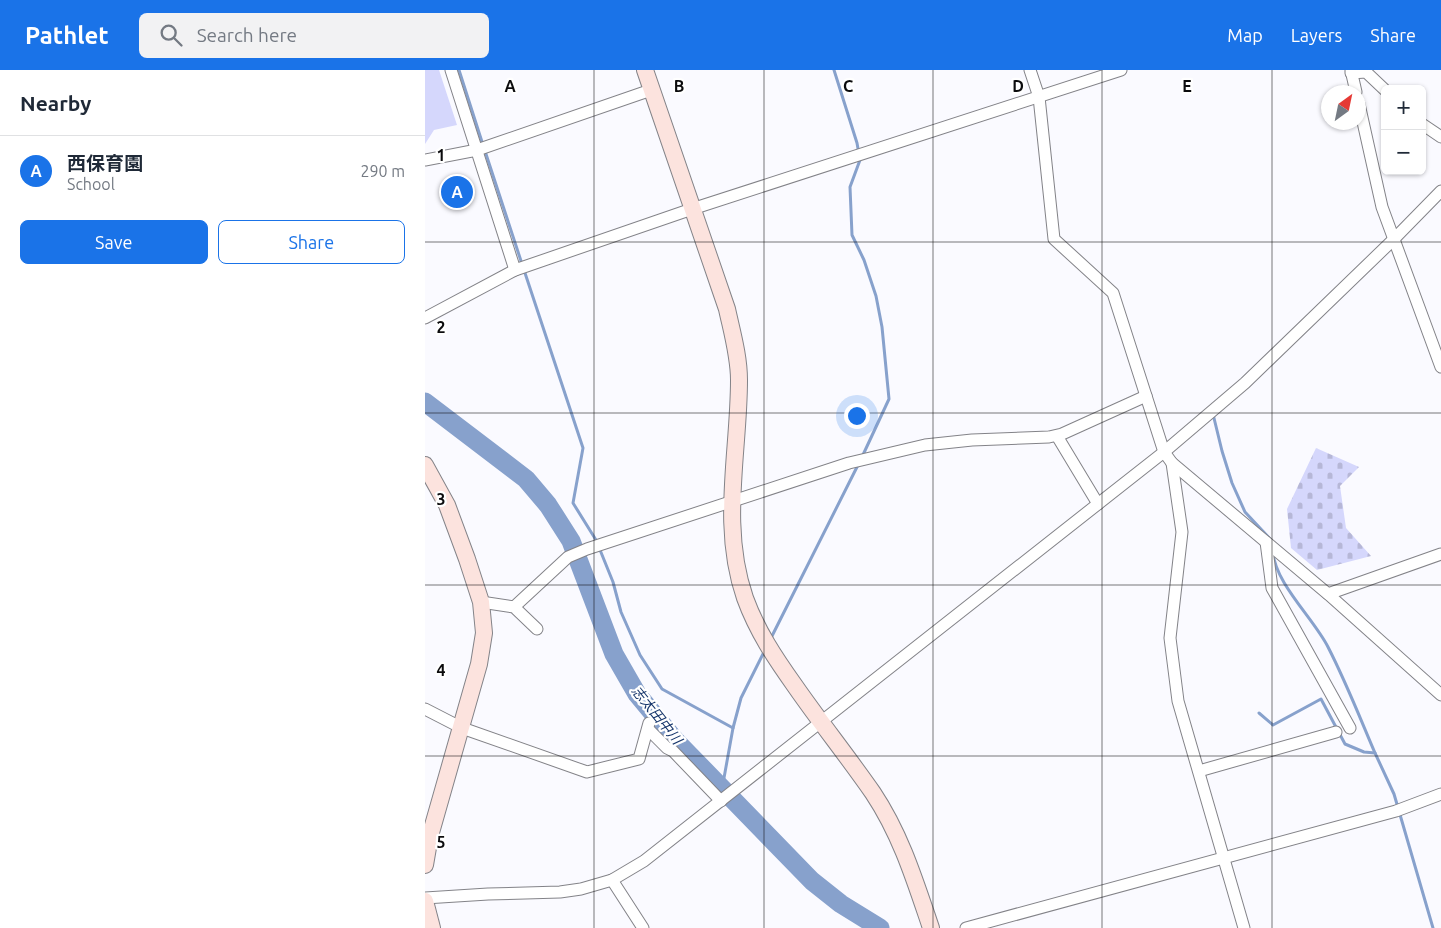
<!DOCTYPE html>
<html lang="en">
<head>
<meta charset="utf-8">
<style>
  :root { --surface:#fff; --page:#f2f2f3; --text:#1f2937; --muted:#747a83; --line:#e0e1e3; --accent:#1a73e8 }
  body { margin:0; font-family:Ubuntu,"Noto Sans JP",sans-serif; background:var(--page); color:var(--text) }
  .controls { position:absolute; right:15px; top:15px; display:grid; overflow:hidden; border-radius:8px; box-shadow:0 1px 4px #0004 }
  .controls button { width:45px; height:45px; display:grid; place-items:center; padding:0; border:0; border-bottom:1px solid var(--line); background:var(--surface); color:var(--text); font:25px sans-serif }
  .compass { position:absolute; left:896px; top:15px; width:45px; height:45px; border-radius:50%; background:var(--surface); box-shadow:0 1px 4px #0004; rotate:33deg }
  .you { position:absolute; left:431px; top:345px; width:18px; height:18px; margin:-12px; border:4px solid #fff; border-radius:50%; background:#1a73e8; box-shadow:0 0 0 8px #1a73e833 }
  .badge { display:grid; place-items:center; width:32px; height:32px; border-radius:50%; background:var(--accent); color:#fff; font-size:16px; font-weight:700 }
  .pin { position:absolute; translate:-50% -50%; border:2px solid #fff; box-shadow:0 1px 5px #0006 }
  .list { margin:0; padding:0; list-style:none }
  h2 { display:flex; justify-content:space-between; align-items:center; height:65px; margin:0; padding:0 20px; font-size:21px }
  h2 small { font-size:16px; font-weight:400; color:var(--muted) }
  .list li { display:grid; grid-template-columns:32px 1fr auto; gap:15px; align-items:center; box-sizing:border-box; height:70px; padding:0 20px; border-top:1px solid var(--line) }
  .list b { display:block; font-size:19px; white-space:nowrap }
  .list p { margin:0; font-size:16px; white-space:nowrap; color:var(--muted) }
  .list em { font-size:16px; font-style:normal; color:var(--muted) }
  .actions { display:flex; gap:10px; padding:15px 20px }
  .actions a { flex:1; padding:11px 0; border:1px solid var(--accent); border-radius:8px; text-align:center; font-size:18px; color:var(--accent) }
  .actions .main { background:var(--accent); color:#fff }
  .icon { flex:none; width:28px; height:28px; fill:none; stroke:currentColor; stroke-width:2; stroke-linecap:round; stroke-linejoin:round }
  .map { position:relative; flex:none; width:1016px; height:858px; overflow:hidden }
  header { display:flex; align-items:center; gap:30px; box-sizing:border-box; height:70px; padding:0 25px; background:var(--accent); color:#fff }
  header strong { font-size:24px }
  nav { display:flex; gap:28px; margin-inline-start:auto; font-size:18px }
  .search { width:350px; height:45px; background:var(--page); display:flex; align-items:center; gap:12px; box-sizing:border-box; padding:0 18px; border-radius:8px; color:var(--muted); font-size:19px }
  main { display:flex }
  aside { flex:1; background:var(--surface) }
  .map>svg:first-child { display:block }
  .grass { fill:#d5d7fc }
  .cemetery { fill:url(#cemetery-stones) }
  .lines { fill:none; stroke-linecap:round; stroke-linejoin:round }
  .stream { stroke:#87a1cc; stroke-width:3 }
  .river { stroke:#87a1cc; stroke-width:19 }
  .street-casing { stroke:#838388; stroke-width:13 }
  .secondary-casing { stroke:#838388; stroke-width:18 }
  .street { stroke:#fff; stroke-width:11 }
  .secondary { stroke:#fce3de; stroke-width:16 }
  .grid { fill:none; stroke:#0b0b0d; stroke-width:1; stroke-opacity:0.55 }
  .labels { text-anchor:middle; stroke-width:4.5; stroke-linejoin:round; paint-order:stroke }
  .water-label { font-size:14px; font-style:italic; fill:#18376c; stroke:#fff }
  .grid-label { font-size:16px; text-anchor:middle; font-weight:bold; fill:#0b0b0d; stroke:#fff; stroke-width:4.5; stroke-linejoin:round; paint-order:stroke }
</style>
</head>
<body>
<header>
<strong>Pathlet</strong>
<div class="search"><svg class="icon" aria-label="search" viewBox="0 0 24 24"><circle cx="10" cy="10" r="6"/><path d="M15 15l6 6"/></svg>Search here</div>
<nav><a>Map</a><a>Layers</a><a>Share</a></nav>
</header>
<main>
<aside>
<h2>Nearby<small></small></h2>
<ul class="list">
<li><span class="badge">A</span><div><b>西保育園</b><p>School</p></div><em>290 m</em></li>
</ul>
<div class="actions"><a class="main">Save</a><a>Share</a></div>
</aside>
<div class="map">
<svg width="1016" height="858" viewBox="0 0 1016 858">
  <defs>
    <pattern id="cemetery-stones" width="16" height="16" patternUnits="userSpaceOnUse" patternTransform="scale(1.25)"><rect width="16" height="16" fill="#d5d7fc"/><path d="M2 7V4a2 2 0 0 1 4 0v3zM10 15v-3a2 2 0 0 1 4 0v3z" fill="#b6b7d7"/></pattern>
  </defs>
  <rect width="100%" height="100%" fill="#fafaff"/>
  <polygon class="grass" points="0,0 14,0 32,55 9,60 0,74"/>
  <polygon class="cemetery" points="891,378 934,397 915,416 921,458 946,486 892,500 866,478 862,439"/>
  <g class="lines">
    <g class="stream">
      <polyline points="34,0 58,75"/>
      <polyline points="409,0 432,73 435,90 425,117 427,165 439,190 451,226 457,257 464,329 437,387"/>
      <polyline points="60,81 97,194"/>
      <polyline points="99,200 158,378 148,433 171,470 188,512 196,542 215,585 237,619 308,658"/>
      <polyline points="788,344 797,381 807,413 820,442 847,471"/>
      <path d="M848 482C850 513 889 549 903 577 921 612 935 648 950 683"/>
      <polyline points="346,568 433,395"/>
      <polyline points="834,643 848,655 896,629 920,674 939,682 950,683 969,724 1008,858"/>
      <polyline points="297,719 308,658 316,628 340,580"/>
    </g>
    <polyline class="river" points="0,332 101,409 123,435 146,471 189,584 212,624 250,670 387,811 416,834 455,858"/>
    <g class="street-casing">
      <g id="street">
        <polyline points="26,0 90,200"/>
        <polyline points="605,0 614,27 629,169 688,223 739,382 747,393 903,524 1016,625"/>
        <polyline points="926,0 931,22"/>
        <polyline points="926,3 941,2 960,20"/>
        <polyline points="934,34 957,137 1016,297"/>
        <polyline points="997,54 1016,67"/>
        <polyline points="0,90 52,80 226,20"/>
        <polyline points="0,248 90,200 267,139 696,0"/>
        <polyline points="632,366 673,434"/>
        <polyline points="747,393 757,462 745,568 753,631 819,858"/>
        <polyline points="841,472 847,518 925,658"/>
        <polyline points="903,524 1016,484"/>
        <polyline points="56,532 89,537 112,559"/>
        <polyline points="89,537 143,487 162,479 424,393 500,375 547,370 624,367 637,364 721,326"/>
        <polyline points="0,639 37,658 162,702 214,689 224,653"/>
        <polyline points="223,659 242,678 248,681 296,731"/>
        <polyline points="774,701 911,662"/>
        <polyline points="187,810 218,858"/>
        <polyline points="0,828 63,824 135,822 156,819 187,810 219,791 739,382 820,313 968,170 1016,121"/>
        <polyline points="541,858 971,741 1016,724"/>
      </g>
    </g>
    <g class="secondary-casing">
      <g id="secondary">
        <path d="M220 0 302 239C307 262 314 286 314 310 314 383 295 456 320 528 332 561 350 588 370 616 395 652 423 687 448 723 476 765 490 811 506 858"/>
        <polyline points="0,395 22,435 42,489 56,532 59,563 54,594 5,766 0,795"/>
        <polyline points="0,831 7,858"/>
      </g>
    </g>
    <use href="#street" class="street"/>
    <use href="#secondary" class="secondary"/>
  </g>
  <path class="grid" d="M169 0V858M339 0V858M508 0V858M677 0V858M847 0V858M0 172H1016M0 343H1016M0 515H1016M0 686H1016"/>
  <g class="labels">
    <g class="water-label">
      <text transform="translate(232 645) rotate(51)" y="5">志太田中川</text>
    </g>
  </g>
  <g class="grid-label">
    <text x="85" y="22">A</text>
    <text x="254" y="22">B</text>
    <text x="423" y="22">C</text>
    <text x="593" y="22">D</text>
    <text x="762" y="22">E</text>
    <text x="16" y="91">1</text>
    <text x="16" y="263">2</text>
    <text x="16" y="435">3</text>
    <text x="16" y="606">4</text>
    <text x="16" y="778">5</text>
  </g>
</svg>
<div class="controls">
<button>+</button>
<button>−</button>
</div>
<svg class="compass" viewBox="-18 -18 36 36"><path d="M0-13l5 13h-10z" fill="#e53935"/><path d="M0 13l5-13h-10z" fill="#747a83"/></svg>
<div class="you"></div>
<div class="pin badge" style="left:32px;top:122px">A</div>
</div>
</main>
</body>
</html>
